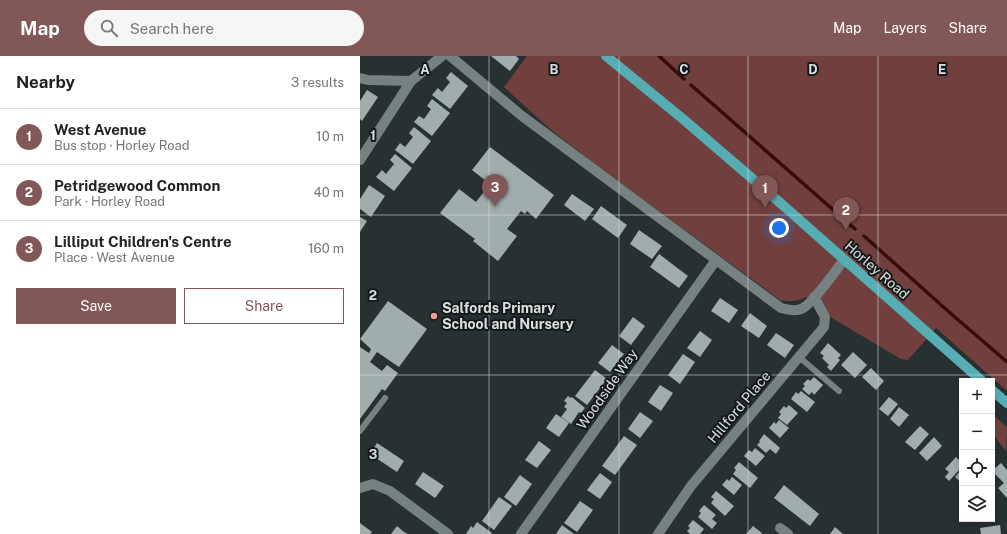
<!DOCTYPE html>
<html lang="en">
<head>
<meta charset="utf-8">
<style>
  :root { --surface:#fff; --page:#f6f6f6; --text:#222; --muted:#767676; --line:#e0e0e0; --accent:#815857 }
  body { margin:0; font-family:"Public Sans",sans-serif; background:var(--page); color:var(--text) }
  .controls { position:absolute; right:12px; bottom:12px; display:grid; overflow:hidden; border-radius:0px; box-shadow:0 2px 6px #0003 }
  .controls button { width:36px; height:36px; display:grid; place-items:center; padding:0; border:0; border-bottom:1px solid var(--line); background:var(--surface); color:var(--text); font:20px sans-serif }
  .you { position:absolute; left:419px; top:172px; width:14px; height:14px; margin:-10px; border:3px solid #fff; border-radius:50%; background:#1a73e8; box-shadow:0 0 0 6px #1a73e833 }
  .badge { display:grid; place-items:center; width:26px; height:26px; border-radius:50%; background:var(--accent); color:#fff; font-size:13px; font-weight:700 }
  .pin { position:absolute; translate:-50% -33px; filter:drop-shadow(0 1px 2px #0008) }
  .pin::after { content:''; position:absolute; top:21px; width:14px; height:12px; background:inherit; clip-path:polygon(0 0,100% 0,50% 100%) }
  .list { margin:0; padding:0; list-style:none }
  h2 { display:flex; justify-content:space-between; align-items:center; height:52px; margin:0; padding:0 16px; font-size:17px }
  h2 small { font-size:13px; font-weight:400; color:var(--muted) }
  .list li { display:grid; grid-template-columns:26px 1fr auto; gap:12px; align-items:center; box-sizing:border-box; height:56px; padding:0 16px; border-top:1px solid var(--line) }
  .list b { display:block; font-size:15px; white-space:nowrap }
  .list p { margin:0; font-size:13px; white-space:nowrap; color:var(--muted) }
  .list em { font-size:13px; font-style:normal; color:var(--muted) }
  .actions { display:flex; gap:8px; padding:12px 16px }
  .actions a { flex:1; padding:9px 0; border:1px solid var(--accent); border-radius:0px; text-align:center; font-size:14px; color:var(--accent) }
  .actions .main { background:var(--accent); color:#fff }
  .icon { flex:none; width:22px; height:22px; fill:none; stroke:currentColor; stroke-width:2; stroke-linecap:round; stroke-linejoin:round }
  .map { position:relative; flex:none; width:647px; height:478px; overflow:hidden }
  header { display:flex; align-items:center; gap:24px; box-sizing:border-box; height:56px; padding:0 20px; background:var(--accent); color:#fff }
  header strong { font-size:19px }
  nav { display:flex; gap:22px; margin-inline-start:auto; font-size:14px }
  .search { width:280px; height:36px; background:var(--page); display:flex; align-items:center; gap:10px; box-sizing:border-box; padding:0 14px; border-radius:22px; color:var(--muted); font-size:15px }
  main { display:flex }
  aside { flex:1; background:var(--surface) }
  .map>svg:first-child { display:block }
  .green { fill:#71403e }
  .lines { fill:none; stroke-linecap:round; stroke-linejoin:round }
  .stream { stroke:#380c0d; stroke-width:3.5 }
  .building { fill:#a1acad }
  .lane { stroke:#768182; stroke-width:6 }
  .street { stroke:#768182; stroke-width:10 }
  .primary { stroke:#56adb3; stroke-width:10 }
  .grid { fill:none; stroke:#dbe1e1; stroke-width:1; stroke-opacity:0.55 }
  .poi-dot { fill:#f59b97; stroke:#141819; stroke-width:1.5 }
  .labels { text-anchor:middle; stroke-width:4; stroke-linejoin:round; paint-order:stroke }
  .street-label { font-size:14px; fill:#dbe1e1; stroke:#141819 }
  .poi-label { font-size:14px; font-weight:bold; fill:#dbe1e1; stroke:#141819; text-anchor:start }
  .grid-label { font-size:13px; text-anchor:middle; font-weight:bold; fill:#dbe1e1; stroke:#141819; stroke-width:4; stroke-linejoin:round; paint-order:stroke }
</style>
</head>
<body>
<header>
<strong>Map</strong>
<div class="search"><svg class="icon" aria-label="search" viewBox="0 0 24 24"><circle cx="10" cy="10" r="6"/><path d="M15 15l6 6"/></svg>Search here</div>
<nav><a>Map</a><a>Layers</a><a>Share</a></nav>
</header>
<main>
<aside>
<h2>Nearby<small>3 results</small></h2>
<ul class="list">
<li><span class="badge">1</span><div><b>West Avenue</b><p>Bus stop · Horley Road</p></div><em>10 m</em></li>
<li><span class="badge">2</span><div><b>Petridgewood Common</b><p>Park · Horley Road</p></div><em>40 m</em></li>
<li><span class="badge">3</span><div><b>Lilliput Children's Centre</b><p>Place · West Avenue</p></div><em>160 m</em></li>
</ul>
<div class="actions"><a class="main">Save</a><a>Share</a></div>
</aside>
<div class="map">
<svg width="647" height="478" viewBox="0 0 647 478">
  <rect width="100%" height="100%" fill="#283132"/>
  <g class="green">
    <path d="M167 0H647V335L576 272 548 304 541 303 475 264 446 241C436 246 430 246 420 244L235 108 190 73 144 31Z"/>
    <polygon points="632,358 647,371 646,395 632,377"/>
  </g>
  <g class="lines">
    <g class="stream">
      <polyline points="299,0 324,23"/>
      <polyline points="331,29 495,173"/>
      <polyline points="504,180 579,247"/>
      <polyline points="581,249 647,306"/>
    </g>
  </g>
  <g class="building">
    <polygon points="131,0 156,0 159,3 150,15"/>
    <polygon points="91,16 108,30 90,53 72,39 78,32 82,36 90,26 86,22"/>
    <polygon points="7,34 18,41 2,65 0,63 0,45"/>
    <polygon points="72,43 90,57 72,80 54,66 59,60 64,63 71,53 67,50"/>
    <polygon points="54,71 71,85 53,108 35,94 40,87 45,91 53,81 49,77"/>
    <polygon points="130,91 194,139 176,163 167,155 165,158 161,155 147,173 157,180 138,205 113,185 115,183 80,157 99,133 116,146 130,128 112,114"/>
    <polygon points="35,98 52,112 34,135 16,121 22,114 26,118 34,108 30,104"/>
    <polygon points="9,129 25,140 11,161 0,153 0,143"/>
    <polygon points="212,138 234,153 225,165 204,149"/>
    <polygon points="241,150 267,169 258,182 232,163"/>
    <polygon points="0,161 7,165 0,176"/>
    <polygon points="279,174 302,190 292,203 270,188"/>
    <polygon points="299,198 328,220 319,232 290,211"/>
    <polygon points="360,242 378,254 369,267 351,255"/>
    <polygon points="28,245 67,273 39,311 17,296 10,306 22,315 27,309 38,317 25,335 22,333 0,363 0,291 9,297 11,293 0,283"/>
    <polygon points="390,257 407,270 399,282 381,270"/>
    <polygon points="273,261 285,270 271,289 259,280"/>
    <polygon points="340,275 352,284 340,301 327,292"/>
    <polygon points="416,277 434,289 425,302 407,289"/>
    <polygon points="468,287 481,299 478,302 480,304 471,315 467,311 469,309 462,302 464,300 460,297"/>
    <polygon points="252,289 264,298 250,316 238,307"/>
    <polygon points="493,296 507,309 495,322 481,309"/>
    <polygon points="323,298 335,306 320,328 308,319"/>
    <polygon points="511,312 524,325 516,334 502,321"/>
    <polygon points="235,314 247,323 227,349 215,340"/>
    <polygon points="454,321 463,329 454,339 452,336 449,339 442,333 445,330 443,328 448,323 450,325"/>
    <polygon points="300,329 313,337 301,355 288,346"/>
    <polygon points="441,335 455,346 447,356 431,343 436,336 438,338"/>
    <polygon points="208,340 211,342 212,341 225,352 221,357 219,356 211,368 201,361 207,353 204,351 207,347 204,345"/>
    <polygon points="529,341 538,348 528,360 519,353"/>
    <polygon points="429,349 438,357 427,369 418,362 421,358 419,356 424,350 426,352"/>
    <polygon points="539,351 549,359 539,371 530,363"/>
    <polygon points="280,356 293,365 280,382 268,373"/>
    <polygon points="196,358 209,367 199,381 186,372"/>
    <polygon points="419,364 429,372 420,382 409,372 414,366 416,368"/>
    <polygon points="560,370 569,378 555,394 545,386"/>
    <polygon points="404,378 420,392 416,398 410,393 406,397 397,389 400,386 399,385"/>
    <polygon points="264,380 277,389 255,419 242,410"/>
    <polygon points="574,381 582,390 567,405 559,397"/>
    <polygon points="179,385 191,394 177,412 165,404"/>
    <polygon points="17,387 44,405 37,416 10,398"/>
    <polygon points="395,392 405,400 396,410 384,400 389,394 392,396"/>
    <polygon points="596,401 602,407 602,411 589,425 585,421 589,416 585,413"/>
    <polygon points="379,406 398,422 390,432 373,418 376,414 374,412"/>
    <polygon points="641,407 647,414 647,442 638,432 644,427 632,415"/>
    <polygon points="602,413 602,427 595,421"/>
    <polygon points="63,416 84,430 75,442 55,428"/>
    <polygon points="240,417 252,426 240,443 227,434"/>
    <polygon points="160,419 172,428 156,450 144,441"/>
    <polygon points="372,421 382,429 374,439 362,429 367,423 369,425"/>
    <polygon points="424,429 459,458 450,470 414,442"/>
    <polygon points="356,435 374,450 365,460 351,447 354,443 351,441"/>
    <polygon points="139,441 152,450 134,474 122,465"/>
    <polygon points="220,445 233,454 217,476 204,467"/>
    <polygon points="344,449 356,459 352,463 357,467 352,473 338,461 341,457 339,455"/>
    <polygon points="333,464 344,473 340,478 330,478 327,475 330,472 328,470"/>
    <polygon points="117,466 132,477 131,478 106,478 111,470 113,472"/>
    <polygon points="0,467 12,476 10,478 0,478"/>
    <polygon points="202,469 214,478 196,478"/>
    <polygon points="640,469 641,478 621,478 620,472"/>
    <polygon points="37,470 44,476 48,478 31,478"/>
    <polygon points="393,470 402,477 401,478 386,478"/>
    <polygon points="475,471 483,478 470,478"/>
  </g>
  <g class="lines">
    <g class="lane">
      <polyline points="439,301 479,335"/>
      <polyline points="0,375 25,342"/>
    </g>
    <g class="street">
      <path d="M90 0 162 60 421 252C428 254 437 256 443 252 453 247 476 214 484 204"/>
      <polyline points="0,22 8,24 51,25"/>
      <polyline points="0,104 51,25 82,0"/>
      <polyline points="0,432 13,428 30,435 88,478"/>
      <polyline points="420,472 428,478"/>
      <polyline points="161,478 356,204"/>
      <polyline points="298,478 331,430 464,271 465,261 454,241"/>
    </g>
    <g class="primary">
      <polyline points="246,0 323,63 409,137 622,325"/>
      <polyline points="632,334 647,347"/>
    </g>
  </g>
  <path class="grid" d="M129 0V478M259 0V478M388 0V478M518 0V478M0 159H647M0 319H647"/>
  <circle class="poi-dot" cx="74" cy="260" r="4"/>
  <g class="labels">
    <g class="street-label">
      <text transform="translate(517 214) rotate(41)" y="5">Horley Road</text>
      <text transform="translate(247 333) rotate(-55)" y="5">Woodside Way</text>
      <text transform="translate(379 351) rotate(-50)" y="5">Hillford Place</text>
    </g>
    <g class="poi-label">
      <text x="82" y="257">Salfords Primary<tspan x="82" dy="16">School and Nursery</tspan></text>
    </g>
  </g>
  <g class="grid-label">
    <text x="65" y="18">A</text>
    <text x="194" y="18">B</text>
    <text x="324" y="18">C</text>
    <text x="453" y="18">D</text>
    <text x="582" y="18">E</text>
    <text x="13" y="84">1</text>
    <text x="13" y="244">2</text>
    <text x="13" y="403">3</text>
  </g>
</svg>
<div class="controls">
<button>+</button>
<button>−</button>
<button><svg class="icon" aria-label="locate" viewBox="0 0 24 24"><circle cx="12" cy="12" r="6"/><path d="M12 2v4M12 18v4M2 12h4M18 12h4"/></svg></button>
<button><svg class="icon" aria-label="layers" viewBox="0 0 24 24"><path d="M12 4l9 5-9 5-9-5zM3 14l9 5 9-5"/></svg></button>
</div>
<div class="you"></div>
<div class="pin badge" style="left:405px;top:152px">1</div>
<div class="pin badge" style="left:486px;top:174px">2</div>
<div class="pin badge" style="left:135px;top:151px">3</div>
</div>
</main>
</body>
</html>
